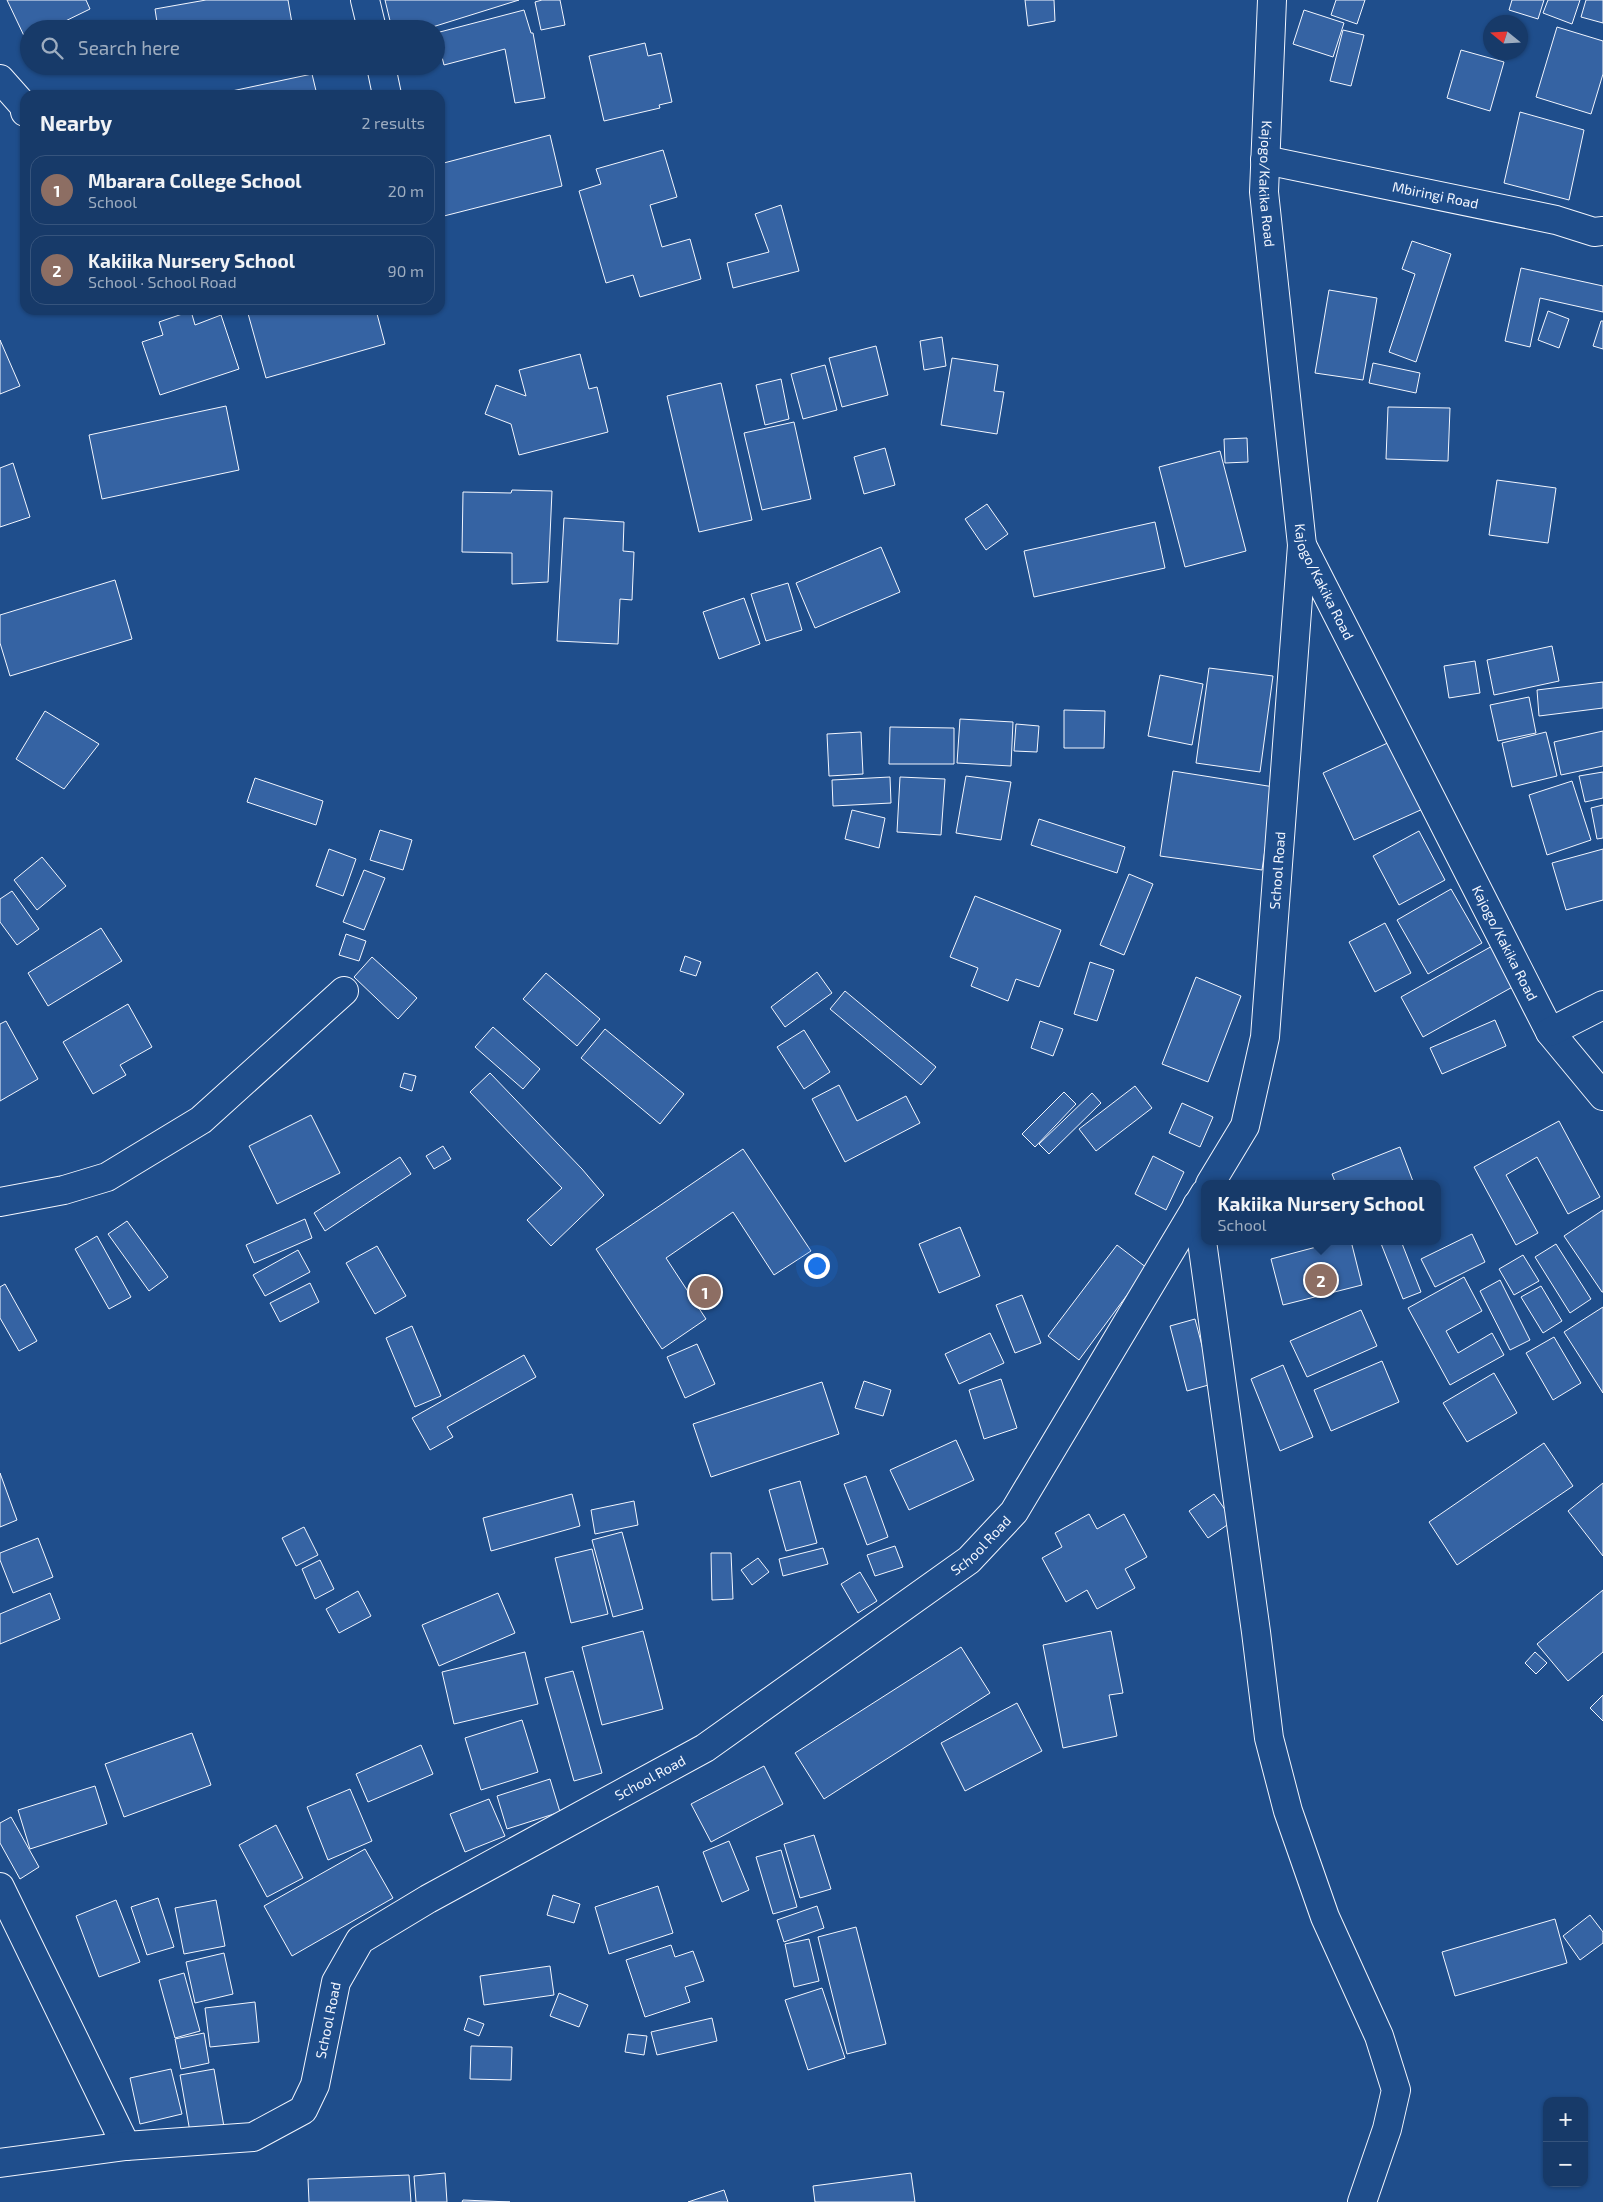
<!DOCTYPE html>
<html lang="en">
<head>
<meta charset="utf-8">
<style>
  :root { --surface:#173a69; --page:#20416f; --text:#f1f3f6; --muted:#9eadc0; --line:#36547d; --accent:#d6ab8b }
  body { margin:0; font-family:"Exo 2",sans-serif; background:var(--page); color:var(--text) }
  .controls { position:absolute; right:15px; bottom:15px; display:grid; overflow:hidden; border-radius:10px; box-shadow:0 1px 4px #0004 }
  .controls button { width:45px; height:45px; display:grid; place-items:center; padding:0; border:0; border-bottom:1px solid var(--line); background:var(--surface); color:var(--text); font:25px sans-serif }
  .compass { position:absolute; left:1483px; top:15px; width:45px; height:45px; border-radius:50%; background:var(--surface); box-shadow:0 1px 4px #0004; rotate:288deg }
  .you { position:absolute; left:816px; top:1265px; width:18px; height:18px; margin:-12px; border:4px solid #fff; border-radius:50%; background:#1a73e8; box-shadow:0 0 0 8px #1a73e833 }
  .badge { display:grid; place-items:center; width:32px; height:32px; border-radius:50%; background:var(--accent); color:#fff; font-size:16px; font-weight:700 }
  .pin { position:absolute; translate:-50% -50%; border:2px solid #fff; box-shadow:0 1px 5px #0006 }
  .popup { position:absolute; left:1201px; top:1180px; width:240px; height:65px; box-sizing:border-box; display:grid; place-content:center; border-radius:10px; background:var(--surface); filter:drop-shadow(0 1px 4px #0005); font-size:16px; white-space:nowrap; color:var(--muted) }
  .popup b { font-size:19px; color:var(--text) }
  .popup::after { content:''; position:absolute; left:50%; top:100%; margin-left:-10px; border:10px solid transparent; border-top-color:var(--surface) }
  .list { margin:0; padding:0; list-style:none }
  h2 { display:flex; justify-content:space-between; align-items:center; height:65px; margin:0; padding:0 20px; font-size:21px }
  h2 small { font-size:16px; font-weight:400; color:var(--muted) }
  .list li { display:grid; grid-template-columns:32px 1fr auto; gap:15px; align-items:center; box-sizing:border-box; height:70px; margin:0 10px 10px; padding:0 10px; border:1px solid var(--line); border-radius:15px }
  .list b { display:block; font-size:19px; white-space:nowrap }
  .list p { margin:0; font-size:16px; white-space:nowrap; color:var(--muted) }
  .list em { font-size:16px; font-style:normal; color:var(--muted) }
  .icon { flex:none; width:28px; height:28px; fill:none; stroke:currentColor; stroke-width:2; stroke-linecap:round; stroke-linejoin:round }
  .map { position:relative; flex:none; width:1603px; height:2202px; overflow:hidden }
  .search { position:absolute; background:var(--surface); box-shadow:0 1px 4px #0004; left:20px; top:20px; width:425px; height:55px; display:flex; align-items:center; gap:12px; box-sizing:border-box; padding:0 18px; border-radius:28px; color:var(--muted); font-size:19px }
  .panel { position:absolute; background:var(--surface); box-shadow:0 1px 4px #0004; left:20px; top:90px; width:425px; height:225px; border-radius:15px }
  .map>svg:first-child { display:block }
  .building { fill:#3563a3; stroke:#f2f6ff }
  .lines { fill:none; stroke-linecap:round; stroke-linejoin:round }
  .minor-casing { stroke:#f2f6ff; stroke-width:30 }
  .minor { stroke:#1f4e8c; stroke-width:28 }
  .labels { text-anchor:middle; stroke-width:4; stroke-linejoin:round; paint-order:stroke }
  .street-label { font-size:14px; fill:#f2f6ff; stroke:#1f4e8c }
</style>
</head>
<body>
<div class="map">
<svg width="1603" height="2202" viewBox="0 0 1603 2202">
  <rect width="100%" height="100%" fill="#1f4e8c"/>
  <g class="building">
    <polygon points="7,0 86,0 90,9 49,29 29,29 29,39 26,40"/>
    <polygon points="206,0 288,0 293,29 158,29 155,9"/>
    <polygon points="385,0 519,0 426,29 392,29"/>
    <polygon points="542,0 560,0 565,25 541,30 535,2"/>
    <polygon points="1025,0 1054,0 1055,21 1028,26"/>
    <polygon points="1336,0 1365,0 1357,24 1331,15"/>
    <polygon points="1512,0 1544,0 1538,19 1509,10"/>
    <polygon points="1548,0 1580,0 1572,24 1543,13"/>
    <polygon points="1586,0 1603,0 1603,23 1581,17"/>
    <polygon points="524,10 531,33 533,33 545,98 515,103 505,49 444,65 436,33"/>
    <polygon points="1304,10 1344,23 1333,57 1293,44"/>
    <polygon points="1557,27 1603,41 1603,74 1591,114 1536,97"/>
    <polygon points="1343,30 1364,35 1351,86 1330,81"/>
    <polygon points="645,43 648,56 661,53 672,102 659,105 660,108 604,121 589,56"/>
    <polygon points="1461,50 1504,62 1490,111 1447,98"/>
    <polygon points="312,74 317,95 213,95"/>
    <polygon points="1520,112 1584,130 1569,200 1504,183"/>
    <polygon points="550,135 562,186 440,217 440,164"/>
    <polygon points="663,150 677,197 650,205 662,247 690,239 701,279 640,297 633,275 606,283 579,191 601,184 596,169"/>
    <polygon points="781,205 799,271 733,288 727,263 769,252 755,214"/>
    <polygon points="1412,241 1451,254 1416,362 1389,352 1415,274 1402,269"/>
    <polygon points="1521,268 1603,286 1603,312 1540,298 1530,347 1505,341"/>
    <polygon points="1329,290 1377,298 1363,380 1315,373"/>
    <polygon points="247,310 376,310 385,344 266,378"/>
    <polygon points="191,311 195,325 221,315 239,369 160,395 142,342 163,335 159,322"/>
    <polygon points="1548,311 1569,319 1559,348 1538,340"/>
    <polygon points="1601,321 1603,321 1603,349 1593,346"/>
    <polygon points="942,337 946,366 924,370 920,341"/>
    <polygon points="0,340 20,386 0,394"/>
    <polygon points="876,346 888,395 842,407 829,358"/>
    <polygon points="580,354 589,389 597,387 608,432 519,455 511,424 485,414 496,385 526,396 519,370"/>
    <polygon points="952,358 998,365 994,391 1004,392 997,434 941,425"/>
    <polygon points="1373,363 1420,373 1416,393 1369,383"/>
    <polygon points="825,365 837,410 803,419 791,374"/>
    <polygon points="781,379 789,419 765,425 756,385"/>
    <polygon points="721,383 752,520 699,532 667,396"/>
    <polygon points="226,406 239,470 102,499 89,435"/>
    <polygon points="1388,407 1450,408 1448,461 1386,459"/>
    <polygon points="794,422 811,499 762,510 744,433"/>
    <polygon points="1247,438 1248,462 1225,463 1224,439"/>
    <polygon points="885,448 895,485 864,494 854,457"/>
    <polygon points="1220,451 1246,551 1185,567 1159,467"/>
    <polygon points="13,463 30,517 0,527 0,468"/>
    <polygon points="1497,480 1556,488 1548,543 1489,535"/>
    <polygon points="512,490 552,491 548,582 512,584 512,553 462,552 463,492 511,493"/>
    <polygon points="987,504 1008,534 986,550 965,519"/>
    <polygon points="564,518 624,522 623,551 634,552 632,600 620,599 618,644 557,641"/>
    <polygon points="1155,522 1165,568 1034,597 1024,551"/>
    <polygon points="881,547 900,592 815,628 796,583"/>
    <polygon points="115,580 132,639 10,676 0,643 0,615"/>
    <polygon points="788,583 802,630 766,641 751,594"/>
    <polygon points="744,598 760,644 719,659 703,612"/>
    <polygon points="1552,646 1559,681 1494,695 1487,660"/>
    <polygon points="1475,661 1480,693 1449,698 1444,666"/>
    <polygon points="1209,668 1273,676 1260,772 1196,763"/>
    <polygon points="1160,675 1203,684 1192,745 1148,736"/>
    <polygon points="1603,682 1603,708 1539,716 1537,690"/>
    <polygon points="1529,697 1536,733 1498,741 1490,705"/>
    <polygon points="1064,710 1105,711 1104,748 1064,748"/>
    <polygon points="45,711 99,744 64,789 16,759"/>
    <polygon points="960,719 1013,722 1011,766 957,763"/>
    <polygon points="1016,724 1039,726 1037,752 1014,751"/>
    <polygon points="890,727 954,728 954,764 889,764"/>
    <polygon points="1603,731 1603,766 1561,775 1554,742"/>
    <polygon points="861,732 863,774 829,776 827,734"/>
    <polygon points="1546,732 1557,776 1512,787 1502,743"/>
    <polygon points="1394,740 1425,808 1354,840 1323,773"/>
    <polygon points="1173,771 1274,787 1262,870 1160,856"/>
    <polygon points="1603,772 1603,798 1585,802 1579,776"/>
    <polygon points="966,776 1011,782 1001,840 956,833"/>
    <polygon points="890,777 891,803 833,806 832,780"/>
    <polygon points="900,777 945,779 941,835 897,832"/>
    <polygon points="255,778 323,801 316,825 247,802"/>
    <polygon points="1572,781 1591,840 1547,855 1529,795"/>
    <polygon points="1603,805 1603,838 1597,839 1591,808"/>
    <polygon points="852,810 885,818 879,848 845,839"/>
    <polygon points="1039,819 1125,847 1117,873 1031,845"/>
    <polygon points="380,830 412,840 403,870 370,860"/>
    <polygon points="1419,831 1445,880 1399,905 1373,856"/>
    <polygon points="329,849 356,859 343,896 316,886"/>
    <polygon points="1603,849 1603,900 1566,910 1552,863"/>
    <polygon points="42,857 66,886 37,910 14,880"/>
    <polygon points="364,870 385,878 364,930 343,922"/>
    <polygon points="1129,874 1153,884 1124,955 1100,945"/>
    <polygon points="1451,889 1482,943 1428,974 1397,920"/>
    <polygon points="12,891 39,929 17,945 0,922 0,899"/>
    <polygon points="975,896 1061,930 1039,987 1016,979 1008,1001 971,986 978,968 950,957"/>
    <polygon points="1385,923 1411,973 1375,992 1349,942"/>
    <polygon points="101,928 122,961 48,1006 28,973"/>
    <polygon points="346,934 366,941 359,961 339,955"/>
    <polygon points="1494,945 1516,985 1423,1037 1401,997"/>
    <polygon points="685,956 701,962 696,976 680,971"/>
    <polygon points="372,957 417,998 398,1019 354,977"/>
    <polygon points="1090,962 1114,970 1097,1021 1074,1014"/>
    <polygon points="817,972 832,993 785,1027 771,1007"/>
    <polygon points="546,973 600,1019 577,1046 523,999"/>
    <polygon points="1196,977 1241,996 1208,1082 1162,1064"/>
    <polygon points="845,991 936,1067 921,1085 830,1009"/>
    <polygon points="128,1004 152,1047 120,1065 126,1075 93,1094 63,1042"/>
    <polygon points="1495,1020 1506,1046 1442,1074 1430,1048"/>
    <polygon points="6,1021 38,1079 0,1101 0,1024"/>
    <polygon points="1040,1021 1063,1029 1053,1056 1031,1048"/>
    <polygon points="493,1027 540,1069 523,1089 475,1047"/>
    <polygon points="605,1029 684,1094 660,1124 581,1058"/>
    <polygon points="804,1030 830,1072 804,1089 777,1047"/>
    <polygon points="404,1073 416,1076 412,1091 400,1087"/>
    <polygon points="490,1073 582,1169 604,1195 551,1246 527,1220 562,1188 470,1092"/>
    <polygon points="839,1085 857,1121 906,1096 920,1123 845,1162 812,1099"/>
    <polygon points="1135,1086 1152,1108 1096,1151 1079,1129"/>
    <polygon points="1064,1092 1076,1104 1035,1147 1022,1134"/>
    <polygon points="1092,1093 1101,1103 1049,1154 1039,1144"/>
    <polygon points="1182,1103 1213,1117 1200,1147 1169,1133"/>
    <polygon points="311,1115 340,1173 277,1204 249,1146"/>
    <polygon points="1559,1121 1600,1197 1568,1214 1537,1157 1506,1175 1538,1233 1516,1245 1474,1167"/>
    <polygon points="443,1146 451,1159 434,1169 426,1156"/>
    <polygon points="1400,1147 1414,1184 1336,1184 1332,1174"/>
    <polygon points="743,1149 811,1251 774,1275 733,1212 666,1258 706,1319 662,1349 596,1249"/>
    <polygon points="1153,1156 1184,1172 1166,1210 1135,1194"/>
    <polygon points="400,1157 411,1174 325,1231 314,1213"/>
    <polygon points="1603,1210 1603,1292 1602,1292 1564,1236"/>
    <polygon points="305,1219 312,1238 254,1263 246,1245"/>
    <polygon points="127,1221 168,1277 149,1291 108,1234"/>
    <polygon points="960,1227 980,1276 939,1293 919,1244"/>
    <polygon points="1472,1234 1485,1262 1435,1287 1421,1259"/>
    <polygon points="97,1236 131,1297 109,1309 75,1249"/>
    <polygon points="1339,1241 1351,1241 1362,1285 1283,1305 1271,1259"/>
    <polygon points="1380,1241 1401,1241 1421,1292 1403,1299"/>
    <polygon points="1556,1244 1591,1299 1570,1313 1535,1257"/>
    <polygon points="1117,1245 1147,1268 1079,1360 1048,1336"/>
    <polygon points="377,1246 406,1296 375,1314 346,1263"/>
    <polygon points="298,1250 310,1272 265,1296 253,1275"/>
    <polygon points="1523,1255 1539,1281 1514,1295 1499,1269"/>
    <polygon points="1464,1277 1482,1311 1446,1331 1458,1353 1492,1333 1504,1355 1450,1385 1408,1308"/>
    <polygon points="1500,1280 1530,1340 1510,1350 1480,1291"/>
    <polygon points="310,1283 319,1302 280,1322 270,1303"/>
    <polygon points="5,1284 37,1341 19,1351 0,1318 0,1287"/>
    <polygon points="1541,1286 1562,1321 1543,1333 1521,1297"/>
    <polygon points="1022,1295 1041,1343 1015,1353 996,1305"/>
    <polygon points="1603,1307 1603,1393 1564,1332"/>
    <polygon points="1361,1310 1377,1346 1307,1377 1290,1341"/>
    <polygon points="1195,1319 1212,1384 1187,1391 1170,1326"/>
    <polygon points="412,1326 441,1396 415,1407 386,1338"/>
    <polygon points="990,1333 1004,1363 959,1384 945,1354"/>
    <polygon points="1554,1337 1581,1383 1553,1400 1526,1353"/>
    <polygon points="697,1344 715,1384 685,1398 667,1357"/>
    <polygon points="524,1355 536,1377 447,1427 453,1437 430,1450 412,1418"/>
    <polygon points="1382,1361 1399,1402 1331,1431 1314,1390"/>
    <polygon points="1283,1365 1313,1437 1280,1451 1251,1379"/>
    <polygon points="1494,1373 1517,1413 1467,1442 1443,1403"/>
    <polygon points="1001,1379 1017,1428 984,1439 969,1390"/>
    <polygon points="864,1381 891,1390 883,1416 855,1408"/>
    <polygon points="822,1382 839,1434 711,1477 693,1424"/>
    <polygon points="956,1440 974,1480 909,1510 890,1470"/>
    <polygon points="1544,1443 1573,1486 1457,1565 1429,1522"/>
    <polygon points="0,1473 17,1520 0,1527"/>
    <polygon points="866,1476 888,1537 867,1545 844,1484"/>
    <polygon points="800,1481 817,1543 786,1551 769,1490"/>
    <polygon points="1603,1483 1603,1556 1568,1511"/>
    <polygon points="572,1494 580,1526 491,1551 483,1518"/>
    <polygon points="1214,1494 1233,1521 1208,1538 1189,1511"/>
    <polygon points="634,1501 638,1525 595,1534 591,1510"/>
    <polygon points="1089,1514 1097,1529 1124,1514 1147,1557 1125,1569 1135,1588 1097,1609 1087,1590 1066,1602 1042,1558 1062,1547 1055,1533"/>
    <polygon points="304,1527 318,1555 296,1566 282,1538"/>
    <polygon points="622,1532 643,1609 613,1617 592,1540"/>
    <polygon points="38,1538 53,1577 13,1593 0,1560 0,1553"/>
    <polygon points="895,1546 903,1567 875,1576 867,1555"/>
    <polygon points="823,1548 828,1564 783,1576 779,1559"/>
    <polygon points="592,1549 608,1614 571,1623 555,1558"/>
    <polygon points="711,1553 731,1553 733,1599 712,1600"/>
    <polygon points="758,1558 769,1572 752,1585 741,1570"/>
    <polygon points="320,1560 334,1589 315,1599 302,1569"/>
    <polygon points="860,1572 877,1601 858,1613 841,1584"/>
    <polygon points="1603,1590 1603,1652 1568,1681 1537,1644"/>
    <polygon points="358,1591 371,1616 339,1633 326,1609"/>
    <polygon points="50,1593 60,1619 0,1644 0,1614"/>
    <polygon points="498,1593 515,1633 439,1666 422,1625"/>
    <polygon points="643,1631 663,1709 602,1725 582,1647"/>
    <polygon points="1111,1631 1123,1693 1109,1695 1117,1736 1063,1748 1043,1645"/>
    <polygon points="961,1647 990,1693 824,1799 795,1753"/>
    <polygon points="525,1652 538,1704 454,1724 442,1672"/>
    <polygon points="1535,1652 1547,1663 1536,1674 1525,1663"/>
    <polygon points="573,1671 602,1773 574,1781 545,1678"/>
    <polygon points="1603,1695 1603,1721 1590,1708"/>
    <polygon points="1017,1703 1042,1751 965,1791 941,1743"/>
    <polygon points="522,1720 538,1772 481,1790 465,1738"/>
    <polygon points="192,1733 211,1785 124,1817 105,1764"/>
    <polygon points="421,1745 433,1774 368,1802 356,1774"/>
    <polygon points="764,1766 783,1804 711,1842 691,1804"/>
    <polygon points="550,1779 560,1812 507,1829 497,1796"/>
    <polygon points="95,1786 107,1824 30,1849 18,1810"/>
    <polygon points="350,1789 372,1841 328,1860 307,1807"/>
    <polygon points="489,1799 505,1836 465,1852 450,1814"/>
    <polygon points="11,1817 39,1867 20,1879 0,1843 0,1823"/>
    <polygon points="276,1825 303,1878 267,1897 239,1845"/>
    <polygon points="814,1835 831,1889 800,1898 784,1844"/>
    <polygon points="729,1841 749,1890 722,1902 703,1852"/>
    <polygon points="365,1849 393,1898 292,1956 264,1906"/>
    <polygon points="781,1850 797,1907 773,1914 756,1857"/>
    <polygon points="658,1886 673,1933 609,1954 595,1907"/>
    <polygon points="553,1895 580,1904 574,1923 547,1915"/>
    <polygon points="158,1898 174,1947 147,1955 131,1907"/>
    <polygon points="116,1900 140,1962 99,1977 76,1916"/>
    <polygon points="216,1900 225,1946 184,1954 175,1908"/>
    <polygon points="817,1906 824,1928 784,1942 777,1920"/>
    <polygon points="1590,1915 1603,1932 1603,1943 1580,1960 1563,1936"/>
    <polygon points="1555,1919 1567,1963 1455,1996 1442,1952"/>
    <polygon points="856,1927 886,2044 847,2054 818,1937"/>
    <polygon points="809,1939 819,1981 794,1987 785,1944"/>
    <polygon points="671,1945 675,1957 693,1951 704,1981 685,1987 690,2002 645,2017 626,1960"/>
    <polygon points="224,1953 233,1994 195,2003 186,1962"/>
    <polygon points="550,1966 554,1995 484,2005 480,1976"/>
    <polygon points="184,1973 200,2031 175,2038 159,1980"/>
    <polygon points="822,1988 845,2058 808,2070 785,2000"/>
    <polygon points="559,1993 588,2005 579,2027 550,2016"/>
    <polygon points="255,2002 259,2042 210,2047 205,2008"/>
    <polygon points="468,2018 484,2024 479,2036 464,2030"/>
    <polygon points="712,2018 717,2041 657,2055 651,2032"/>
    <polygon points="204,2033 209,2063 181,2069 175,2039"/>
    <polygon points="628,2034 647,2036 644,2055 625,2052"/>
    <polygon points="471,2046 512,2047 511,2080 470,2079"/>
    <polygon points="171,2069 182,2114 140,2124 130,2078"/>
    <polygon points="214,2069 224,2127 190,2132 180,2075"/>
    <polygon points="445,2173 447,2202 416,2202 414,2176"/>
    <polygon points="911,2173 915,2202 815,2202 813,2186"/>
    <polygon points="409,2175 411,2202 309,2202 308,2179"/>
    <polygon points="724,2190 728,2202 688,2202"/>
    <polygon points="463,2200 510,2202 462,2202"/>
  </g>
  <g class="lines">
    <g class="minor-casing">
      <g id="minor">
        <polyline points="365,0 372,29"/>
        <path id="s1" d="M1272 0 1264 192 1302 545 1550 1032 1603 1096"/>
        <polyline points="381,66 387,95"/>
        <polyline points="0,79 24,106 25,112"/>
        <path id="s2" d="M1265 160 1556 220 1594 232 1603 231"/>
        <polyline points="1550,1032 1603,1005"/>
        <path id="s3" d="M1210 1184 1245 1126 1265 1037 1302 545"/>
        <polyline points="0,1202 64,1190 107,1177 201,1120 344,991"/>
        <polyline points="1197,1205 1256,1632 1269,1738 1288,1811 1325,1917 1379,2036 1396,2090 1387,2129 1362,2202"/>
        <polyline points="0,1887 126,2146"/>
        <path id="s4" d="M0 2163 126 2146 253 2137 303 2110 315 2085 336 1982 360 1940 428 1899 705 1748 969 1560 1014 1512 1205 1193"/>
      </g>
    </g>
    <use href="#minor" class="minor"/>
  </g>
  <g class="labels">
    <g class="street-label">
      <text dy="5" stroke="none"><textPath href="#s1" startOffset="184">Kajogo/Kakika Road</textPath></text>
      <text dy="5" stroke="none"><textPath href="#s2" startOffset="174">Mbiringi Road</textPath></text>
      <text dy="5" stroke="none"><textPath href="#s1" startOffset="589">Kajogo/Kakika Road</textPath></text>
      <text dy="5" stroke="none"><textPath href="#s3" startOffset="326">School Road</textPath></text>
      <text dy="5" stroke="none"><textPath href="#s1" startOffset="994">Kajogo/Kakika Road</textPath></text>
      <text dy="5" stroke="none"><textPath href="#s4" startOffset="1230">School Road</textPath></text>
      <text dy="5" stroke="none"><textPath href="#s4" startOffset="825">School Road</textPath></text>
      <text dy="5" stroke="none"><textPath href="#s4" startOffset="405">School Road</textPath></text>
    </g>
  </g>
</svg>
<div class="controls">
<button>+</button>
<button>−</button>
</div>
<svg class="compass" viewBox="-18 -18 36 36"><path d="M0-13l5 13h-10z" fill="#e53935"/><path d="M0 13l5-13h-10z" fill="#9eadc0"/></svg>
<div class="you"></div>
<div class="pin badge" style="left:705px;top:1292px;background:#8d6e63">1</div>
<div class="pin badge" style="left:1321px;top:1280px;background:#8d6e63">2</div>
<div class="popup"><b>Kakiika Nursery School</b>School</div>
<div class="search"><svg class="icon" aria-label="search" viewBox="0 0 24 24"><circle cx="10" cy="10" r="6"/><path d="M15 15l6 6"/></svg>Search here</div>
<section class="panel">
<h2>Nearby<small>2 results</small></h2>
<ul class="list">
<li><span class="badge" style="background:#8d6e63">1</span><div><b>Mbarara College School</b><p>School</p></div><em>20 m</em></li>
<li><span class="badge" style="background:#8d6e63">2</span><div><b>Kakiika Nursery School</b><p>School · School Road</p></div><em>90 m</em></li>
</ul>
</section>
</div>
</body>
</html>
